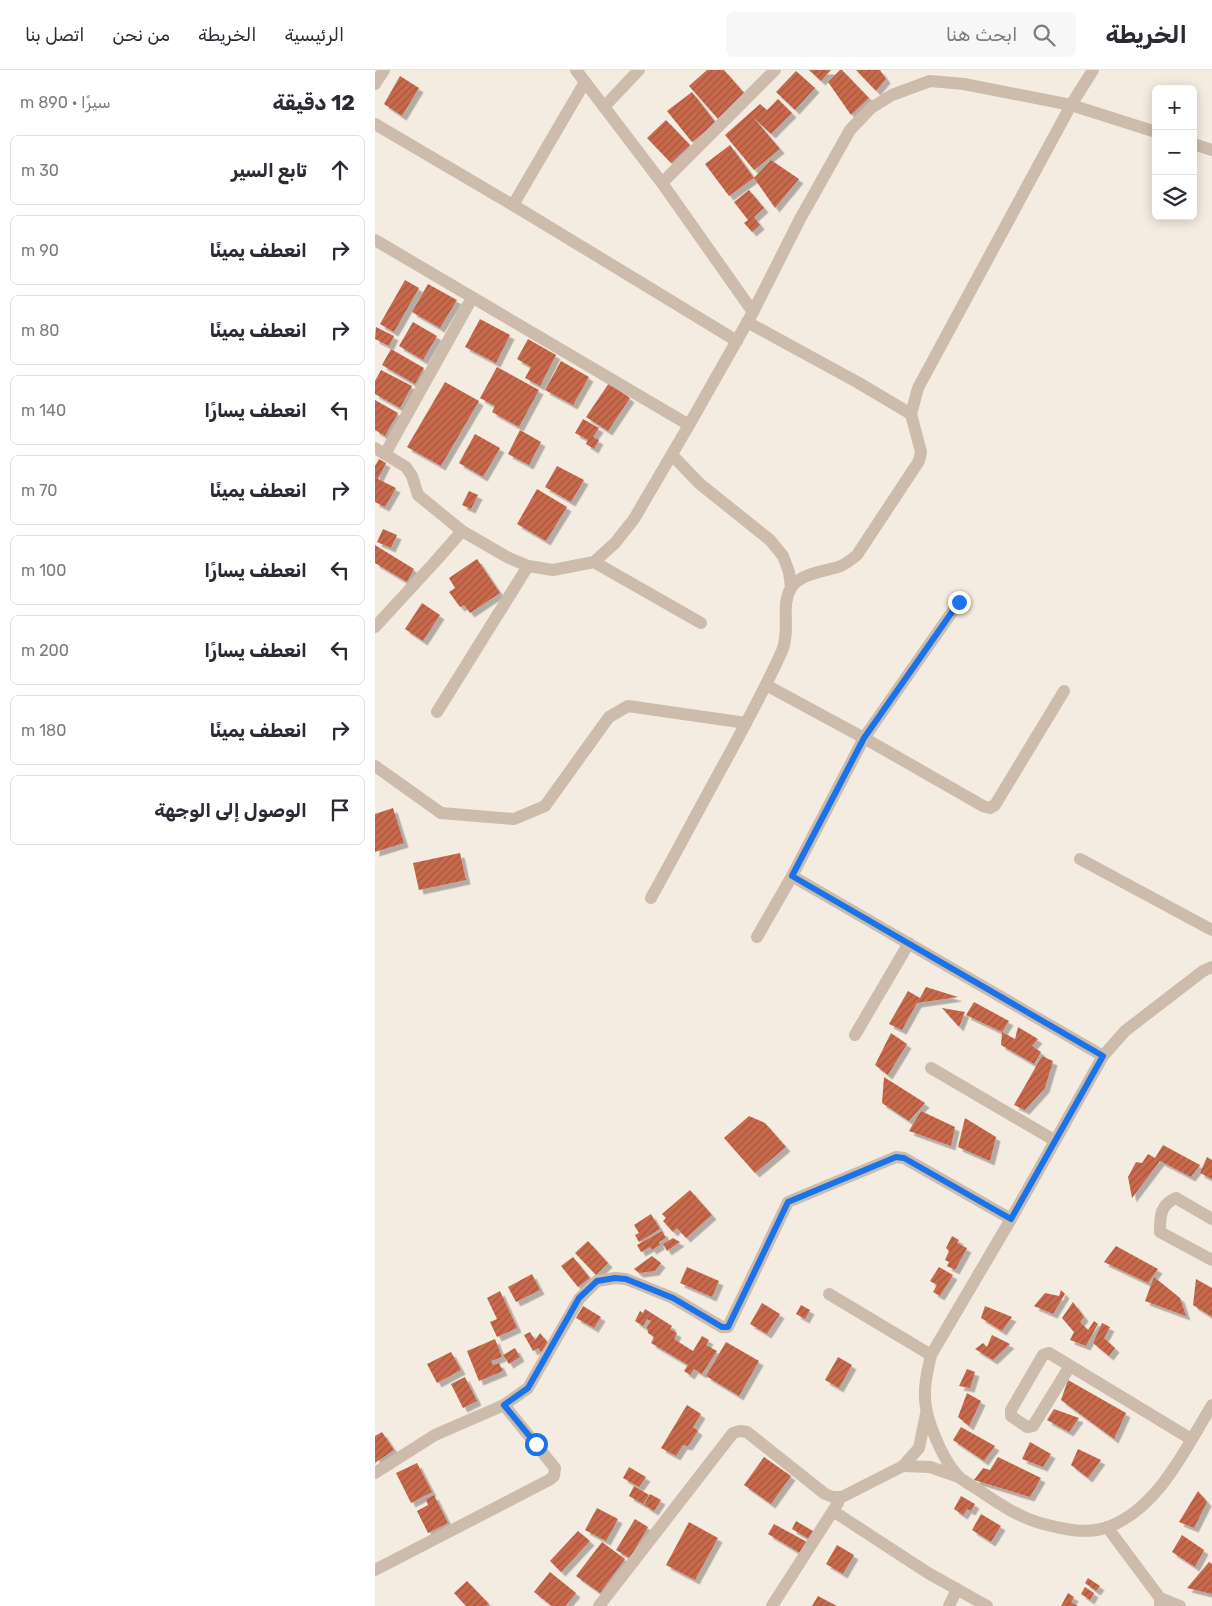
<!DOCTYPE html>
<html lang="ar">
<head>
<meta charset="utf-8">
<style>
  :root { --surface:#fff; --page:#f7f7f7; --text:#2b2b33; --muted:#7c7c81; --line:#e1e1e2 }
  body { margin:0; font-family:Rubik,Cairo,sans-serif; background:var(--page); color:var(--text); direction:rtl }
  .controls { position:absolute; right:15px; top:15px; display:grid; overflow:hidden; border-radius:8px; box-shadow:0 2px 12px #0003 }
  .controls button { width:45px; height:45px; display:grid; place-items:center; padding:0; border:0; border-bottom:1px solid var(--line); background:var(--surface); color:var(--text); font:25px sans-serif }
  .stop { position:absolute; width:15px; height:15px; margin:-11px; border:4px solid #1a73e8; border-radius:50%; background:#fff }
  .stop.end { background:#1a73e8; border-color:#fff; box-shadow:0 1px 5px #0008 }
  .list { margin:0; padding:0; list-style:none }
  h2 { display:flex; justify-content:space-between; align-items:center; height:65px; margin:0; padding:0 20px; font-size:21px }
  h2 small { font-size:16px; font-weight:400; color:var(--muted) }
  .list li { display:grid; grid-template-columns:32px 1fr auto; gap:15px; align-items:center; box-sizing:border-box; height:70px; margin:0 10px 10px; padding:0 10px; border:1px solid var(--line); border-radius:8px }
  .list b { display:block; font-size:19px; white-space:nowrap }
  .list em { font-size:16px; font-style:normal; color:var(--muted) }
  .icon { flex:none; width:28px; height:28px; fill:none; stroke:currentColor; stroke-width:2; stroke-linecap:round; stroke-linejoin:round }
  .map { position:relative; flex:none; width:837px; height:1536px; overflow:hidden; direction:ltr }
  header { display:flex; align-items:center; gap:30px; box-sizing:border-box; height:70px; padding:0 25px; background:var(--surface); border-bottom:1px solid var(--line) }
  header strong { font-size:24px }
  nav { display:flex; gap:28px; margin-inline-start:auto; font-size:18px }
  .search { width:350px; height:45px; background:var(--page); display:flex; align-items:center; gap:12px; box-sizing:border-box; padding:0 18px; border-radius:8px; color:var(--muted); font-size:19px }
  main { display:flex }
  aside { flex:1; background:var(--surface) }
  .map>svg:first-child { display:block }
  .building { fill:url(#building-hatch); filter:url(#shadow) }
  .lines { fill:none; stroke-linecap:round; stroke-linejoin:round }
  .minor { stroke:#cdbbac; stroke-width:12 }
  .route { stroke:#1a73e8; stroke-width:6 }
</style>
</head>
<body>
<header>
<strong>الخريطة</strong>
<div class="search"><svg class="icon" aria-label="search" viewBox="0 0 24 24"><circle cx="10" cy="10" r="6"/><path d="M15 15l6 6"/></svg>ابحث هنا</div>
<nav><a>الرئيسية</a><a>الخريطة</a><a>من نحن</a><a>اتصل بنا</a></nav>
</header>
<main>
<div class="map">
<svg width="837" height="1536" viewBox="0 0 837 1536">
  <defs>
    <pattern id="building-hatch" width="6" height="6" patternUnits="userSpaceOnUse" patternTransform="scale(1.25)"><rect width="6" height="6" fill="#c8694b"/><path d="M-1 1l2-2M0 6l6-6M5 7l2-2" fill="none" stroke="#a4573f"/></pattern>
    <filter id="shadow"><feDropShadow dx="4.5" dy="4.5" stdDeviation="0" flood-color="#0004"/></filter>
  </defs>
  <rect width="100%" height="100%" fill="#f4ebe1"/>
  <g class="building">
    <polygon points="332,0 349,0 370,24 343,49 314,16"/>
    <polygon points="434,0 456,0 446,11"/>
    <polygon points="465,0 467,0 494,28 476,45 453,12"/>
    <polygon points="481,0 505,0 511,9 501,21"/>
    <polygon points="421,1 440,18 420,40 401,22"/>
    <polygon points="25,6 44,18 27,46 9,34"/>
    <polygon points="317,22 341,53 317,72 292,41"/>
    <polygon points="403,29 417,43 396,64 378,47 405,79 379,100 350,65 385,34 392,40"/>
    <polygon points="291,50 315,75 296,93 272,68"/>
    <polygon points="355,75 379,108 354,126 330,94"/>
    <polygon points="396,90 424,109 400,138 379,108"/>
    <polygon points="374,120 389,138 379,147 385,155 377,162 369,153 373,150 359,132"/>
    <polygon points="30,210 44,218 19,262 5,254"/>
    <polygon points="53,214 82,230 65,258 37,242"/>
    <polygon points="105,249 135,265 121,293 90,277"/>
    <polygon points="38,252 62,266 48,290 24,276"/>
    <polygon points="1,257 19,266 14,276 0,269"/>
    <polygon points="153,269 181,285 165,316 150,308 156,297 142,289"/>
    <polygon points="16,279 49,298 40,314 7,295"/>
    <polygon points="186,291 214,307 198,335 170,320"/>
    <polygon points="122,297 164,320 144,357 117,342 120,336 105,328"/>
    <polygon points="6,300 37,316 25,338 0,324 0,311"/>
    <polygon points="70,312 104,331 66,396 32,377"/>
    <polygon points="234,313 255,328 233,361 211,347"/>
    <polygon points="0,330 23,343 10,366 0,360"/>
    <polygon points="208,349 224,358 218,367 224,370 219,379 211,374 213,370 200,363"/>
    <polygon points="145,360 166,372 154,395 133,384"/>
    <polygon points="100,364 125,378 108,407 84,393"/>
    <polygon points="4,389 11,393 3,409 21,418 10,437 0,432 0,396"/>
    <polygon points="182,396 209,410 196,432 170,417"/>
    <polygon points="162,419 192,437 171,471 142,454"/>
    <polygon points="94,421 103,425 96,439 87,435"/>
    <polygon points="8,459 22,465 16,478 2,472"/>
    <polygon points="0,475 39,499 32,512 0,493"/>
    <polygon points="102,489 125,523 95,543 89,535 85,537 74,522 80,518 74,508"/>
    <polygon points="47,533 65,545 48,571 30,559"/>
    <polygon points="18,738 29,773 0,782 0,744"/>
    <polygon points="85,783 91,810 44,820 38,793"/>
    <polygon points="551,917 583,927 542,933 527,960 514,954 533,921 545,928"/>
    <polygon points="599,932 634,951 627,962 591,945"/>
    <polygon points="567,938 590,942 584,957"/>
    <polygon points="643,957 663,969 657,976 666,982 659,994 626,975 627,962 640,969"/>
    <polygon points="516,963 532,974 513,1005 500,995"/>
    <polygon points="667,986 678,991 670,1018 650,1040 639,1035"/>
    <polygon points="509,1007 550,1033 534,1051 507,1033"/>
    <polygon points="546,1041 580,1057 576,1076 534,1061"/>
    <polygon points="374,1046 390,1053 411,1077 380,1103 349,1068"/>
    <polygon points="590,1048 621,1067 615,1091 583,1077"/>
    <polygon points="788,1075 825,1095 816,1107 785,1091 757,1128 753,1107 761,1092 767,1093 773,1084 780,1088"/>
    <polygon points="832,1087 837,1090 837,1109 825,1103"/>
    <polygon points="315,1120 337,1145 311,1168 302,1158 298,1162 288,1151 291,1148 287,1144"/>
    <polygon points="276,1144 285,1159 264,1172 260,1165 264,1163 259,1155"/>
    <polygon points="287,1161 291,1168 284,1172 285,1175 277,1180 275,1177 266,1182 262,1175"/>
    <polygon points="577,1166 584,1170 582,1173 592,1178 580,1200 572,1196 574,1192 570,1190 574,1181 571,1178"/>
    <polygon points="298,1168 305,1172 292,1181 288,1174"/>
    <polygon points="213,1171 233,1193 221,1205 200,1183"/>
    <polygon points="741,1176 783,1199 773,1213 729,1192"/>
    <polygon points="277,1186 286,1193 280,1201 264,1203 259,1199"/>
    <polygon points="198,1187 215,1208 203,1217 186,1196"/>
    <polygon points="312,1197 344,1211 337,1227 305,1213"/>
    <polygon points="564,1197 578,1205 565,1226 558,1222 562,1215 555,1211"/>
    <polygon points="157,1204 165,1220 141,1232 133,1217"/>
    <polygon points="779,1207 805,1228 811,1246 770,1231"/>
    <polygon points="821,1209 837,1218 837,1247 818,1235"/>
    <polygon points="686,1220 690,1224 678,1244 659,1236 670,1223 684,1226"/>
    <polygon points="125,1221 142,1258 122,1267 115,1252 122,1249 112,1228"/>
    <polygon points="698,1232 709,1247 705,1252 713,1260 719,1251 723,1254 711,1276 695,1270 699,1262 687,1248"/>
    <polygon points="387,1233 405,1244 392,1264 375,1254"/>
    <polygon points="426,1235 435,1240 430,1249 421,1244"/>
    <polygon points="208,1236 226,1247 219,1258 201,1248"/>
    <polygon points="610,1236 637,1247 627,1261 606,1248"/>
    <polygon points="270,1239 297,1256 295,1259 302,1263 299,1269 318,1281 327,1266 334,1270 331,1275 342,1281 327,1304 319,1299 315,1305 309,1301 313,1295 276,1273 279,1267 273,1263 272,1257 276,1251 272,1249 268,1256 260,1251 265,1241 268,1243"/>
    <polygon points="727,1253 735,1257 729,1268 740,1278 734,1286 718,1273"/>
    <polygon points="155,1262 160,1270 165,1263 173,1273 166,1282 163,1278 158,1281 149,1265"/>
    <polygon points="617,1265 635,1274 618,1290 600,1279 608,1273 612,1277"/>
    <polygon points="120,1269 127,1287 116,1291 118,1295 124,1293 128,1301 104,1311 92,1281"/>
    <polygon points="351,1272 384,1291 364,1326 331,1306"/>
    <polygon points="140,1278 145,1287 134,1294 128,1285"/>
    <polygon points="76,1282 86,1300 62,1313 52,1294"/>
    <polygon points="463,1287 477,1295 464,1318 450,1310"/>
    <polygon points="592,1299 600,1302 595,1318 584,1316"/>
    <polygon points="90,1307 102,1331 88,1338 76,1314"/>
    <polygon points="693,1310 751,1343 739,1369 686,1330"/>
    <polygon points="592,1323 606,1331 594,1356 583,1347"/>
    <polygon points="312,1335 326,1344 318,1357 323,1361 313,1376 308,1375 301,1386 286,1378"/>
    <polygon points="679,1339 704,1348 694,1362 672,1350"/>
    <polygon points="586,1357 620,1376 609,1391 578,1370"/>
    <polygon points="7,1362 19,1380 0,1393 0,1366"/>
    <polygon points="655,1372 676,1384 668,1397 647,1389"/>
    <polygon points="703,1379 726,1390 713,1408 696,1395"/>
    <polygon points="389,1387 416,1406 396,1434 369,1415"/>
    <polygon points="623,1387 666,1408 655,1427 599,1410 608,1398 615,1400"/>
    <polygon points="42,1393 57,1422 36,1433 21,1403"/>
    <polygon points="254,1397 271,1407 264,1417 248,1408"/>
    <polygon points="259,1416 274,1425 268,1434 254,1426"/>
    <polygon points="823,1421 832,1432 819,1458 804,1452"/>
    <polygon points="275,1424 286,1430 279,1441 269,1435"/>
    <polygon points="59,1425 73,1453 53,1463 42,1441 53,1435 51,1429"/>
    <polygon points="586,1426 600,1434 596,1441 592,1439 588,1445 579,1439"/>
    <polygon points="222,1438 243,1449 231,1471 210,1460"/>
    <polygon points="606,1444 626,1456 616,1472 597,1460"/>
    <polygon points="260,1449 273,1457 255,1488 241,1480"/>
    <polygon points="421,1451 438,1461 434,1469 417,1459"/>
    <polygon points="314,1452 343,1468 320,1510 291,1495"/>
    <polygon points="399,1454 432,1472 425,1483 393,1464"/>
    <polygon points="203,1461 215,1471 186,1502 175,1491"/>
    <polygon points="807,1465 829,1480 820,1497 797,1482"/>
    <polygon points="227,1472 250,1489 225,1523 201,1506"/>
    <polygon points="462,1475 479,1485 468,1504 451,1494"/>
    <polygon points="834,1492 837,1494 837,1524 812,1518"/>
    <polygon points="175,1502 201,1523 190,1536 177,1536 159,1522"/>
    <polygon points="713,1508 725,1516 721,1521 710,1513"/>
    <polygon points="92,1511 114,1534 112,1536 91,1536 79,1523"/>
    <polygon points="710,1517 719,1523 715,1530 706,1524"/>
    <polygon points="693,1523 699,1527 696,1532 703,1536 686,1536"/>
    <polygon points="443,1526 462,1536 437,1536"/>
  </g>
  <g class="lines">
    <g class="minor">
      <polyline points="201,0 287,113 378,242"/>
      <polyline points="0,14 9,0"/>
      <polyline points="229,37 264,0"/>
      <polyline points="0,54 148,141 362,271"/>
      <polyline points="818,74 837,80"/>
      <polyline points="287,113 400,0"/>
      <polyline points="138,135 210,12"/>
      <polyline points="0,170 314,355"/>
      <polyline points="372,252 482,312 536,344"/>
      <polyline points="0,378 31,397 37,406 43,425 87,461"/>
      <polyline points="10,384 97,228"/>
      <polyline points="297,385 325,414 395,470 408,486 414,502 416,517"/>
      <polyline points="219,492 326,553"/>
      <polyline points="0,557 58,494 87,461 134,488 153,496 178,500 219,492 240,473 259,449 314,355 378,242 425,149 475,60 496,38 517,25 555,11 589,14 696,35 781,62"/>
      <polyline points="391,615 489,668 608,736 615,738 620,735 689,621"/>
      <polyline points="62,642 153,496"/>
      <polyline points="0,696 66,743 139,749 170,736 234,647 253,636 371,653"/>
      <polyline points="705,789 837,860"/>
      <polyline points="417,806 728,986"/>
      <path d="M276 828C301 783 325 737 350 692 370 655 390 619 407 581 416 559 405 536 416 518 424 504 449 501 463 497 470 495 476 490 482 485L544 391 546 382 536 344 543 318 696 35 718 0"/>
      <polyline points="382,867 417,806 489,668 584,532"/>
      <path d="M837 897 828 901 750 961 728 986 636 1149 556 1285C553 1299 549 1312 550 1327 550 1349 568 1390 583 1406 588 1411 596 1415 602 1419 623 1433 641 1446 665 1453 687 1459 711 1465 733 1457 783 1439 811 1378 837 1335"/>
      <polyline points="480,965 534,873"/>
      <polyline points="556,998 679,1070"/>
      <path d="M837 1149 801 1128C785 1135 785 1146 785 1162L837 1190"/>
      <polyline points="454,1224 556,1285"/>
      <polyline points="695,1296 658,1356 652,1357 636,1346 636,1340 668,1285 674,1283 816,1369"/>
      <polyline points="528,1396 555,1397 584,1407"/>
      <polyline points="0,1403 60,1365 129,1335 153,1318 204,1229 222,1211 240,1208 251,1209 298,1228 347,1257 353,1257 413,1132 521,1087 529,1088 636,1149"/>
      <polyline points="458,1441 553,1503 612,1536"/>
      <polyline points="732,1457 785,1528 785,1536"/>
      <polyline points="0,1500 174,1410 179,1406 180,1398 129,1335"/>
      <polyline points="785,1528 805,1536"/>
      <polyline points="224,1536 358,1363 365,1361 372,1362 450,1424 458,1427 467,1427 528,1396 544,1378 551,1344"/>
      <polyline points="397,1536 463,1433"/>
      <polyline points="574,1536 582,1519"/>
    </g>
  </g>
  <g class="lines">
    <polyline class="route" points="161,1374 129,1335 153,1318 204,1228 222,1211 240,1208 251,1209 298,1228 347,1257 353,1257 413,1132 521,1087 529,1088 636,1149 728,986 417,806 489,668 584,532"/>
  </g>
</svg>
<div class="controls">
<button>+</button>
<button>−</button>
<button><svg class="icon" aria-label="layers" viewBox="0 0 24 24"><path d="M12 4l9 5-9 5-9-5zM3 14l9 5 9-5"/></svg></button>
</div>
<div class="stop" style="left:161px;top:1374px"></div>
<div class="stop end" style="left:584px;top:532px"></div>
</div>
<aside>
<h2>12 دقيقة<small>سيرًا · 890 m</small></h2>
<ul class="list">
<li><svg class="icon" aria-label="ahead" viewBox="0 0 24 24"><path d="M12 20V5M6 11l6-6 6 6"/></svg><div><b>تابع السير</b></div><em>30 m</em></li>
<li><svg class="icon" aria-label="right" viewBox="0 0 24 24"><path d="M7 20v-9h11M14 6l5 5-5 5"/></svg><div><b>انعطف يمينًا</b></div><em>90 m</em></li>
<li><svg class="icon" aria-label="right" viewBox="0 0 24 24"><path d="M7 20v-9h11M14 6l5 5-5 5"/></svg><div><b>انعطف يمينًا</b></div><em>80 m</em></li>
<li><svg class="icon" aria-label="left" viewBox="0 0 24 24"><path d="M17 20v-9H6M10 6l-5 5 5 5"/></svg><div><b>انعطف يسارًا</b></div><em>140 m</em></li>
<li><svg class="icon" aria-label="right" viewBox="0 0 24 24"><path d="M7 20v-9h11M14 6l5 5-5 5"/></svg><div><b>انعطف يمينًا</b></div><em>70 m</em></li>
<li><svg class="icon" aria-label="left" viewBox="0 0 24 24"><path d="M17 20v-9H6M10 6l-5 5 5 5"/></svg><div><b>انعطف يسارًا</b></div><em>100 m</em></li>
<li><svg class="icon" aria-label="left" viewBox="0 0 24 24"><path d="M17 20v-9H6M10 6l-5 5 5 5"/></svg><div><b>انعطف يسارًا</b></div><em>200 m</em></li>
<li><svg class="icon" aria-label="right" viewBox="0 0 24 24"><path d="M7 20v-9h11M14 6l5 5-5 5"/></svg><div><b>انعطف يمينًا</b></div><em>180 m</em></li>
<li><svg class="icon" aria-label="arrive" viewBox="0 0 24 24"><path d="M6 21V4h12l-3 4 3 4H6"/></svg><div><b>الوصول إلى الوجهة</b></div></li>
</ul>
</aside>
</main>
</body>
</html>
